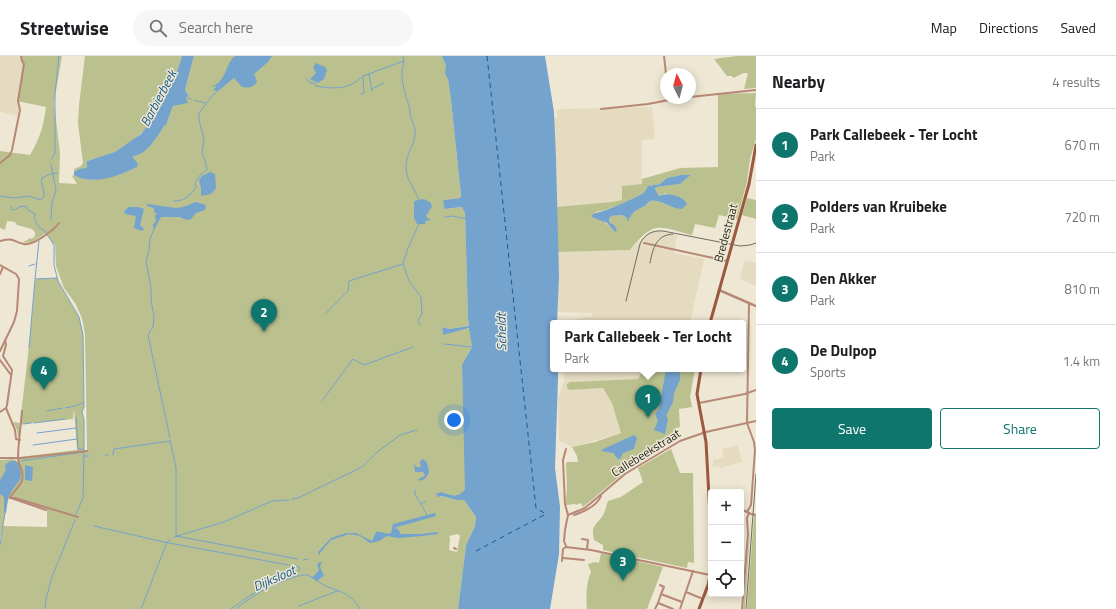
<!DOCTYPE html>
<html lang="en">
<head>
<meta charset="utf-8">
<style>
  :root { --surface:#fff; --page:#f6f6f6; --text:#202124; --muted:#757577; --line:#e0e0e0; --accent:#0f766e }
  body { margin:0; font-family:"Titillium Web",sans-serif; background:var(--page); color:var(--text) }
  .controls { position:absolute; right:12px; bottom:12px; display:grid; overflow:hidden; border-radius:4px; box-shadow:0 2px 10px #0003 }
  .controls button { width:36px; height:36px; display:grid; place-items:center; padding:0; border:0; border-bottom:1px solid var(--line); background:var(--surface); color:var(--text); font:20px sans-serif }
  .compass { position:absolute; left:660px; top:12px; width:36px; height:36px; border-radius:50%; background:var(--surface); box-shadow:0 2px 10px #0003; rotate:354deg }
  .you { position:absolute; left:454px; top:364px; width:14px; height:14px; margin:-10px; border:3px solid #fff; border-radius:50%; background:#1a73e8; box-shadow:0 0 0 6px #1a73e833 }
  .badge { display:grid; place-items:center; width:26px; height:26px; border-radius:50%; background:var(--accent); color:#fff; font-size:13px; font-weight:700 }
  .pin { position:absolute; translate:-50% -33px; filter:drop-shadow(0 1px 2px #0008) }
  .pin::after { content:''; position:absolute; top:21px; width:14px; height:12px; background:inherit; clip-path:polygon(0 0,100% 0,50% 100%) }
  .popup { position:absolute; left:550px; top:264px; width:196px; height:52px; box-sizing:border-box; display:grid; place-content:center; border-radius:4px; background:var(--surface); filter:drop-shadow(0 1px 3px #0005); font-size:13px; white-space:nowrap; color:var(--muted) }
  .popup b { font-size:15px; color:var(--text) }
  .popup::after { content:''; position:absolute; left:50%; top:100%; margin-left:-8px; border:8px solid transparent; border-top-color:var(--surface) }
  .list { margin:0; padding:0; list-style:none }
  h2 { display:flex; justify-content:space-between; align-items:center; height:52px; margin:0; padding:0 16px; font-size:17px }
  h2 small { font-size:13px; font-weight:400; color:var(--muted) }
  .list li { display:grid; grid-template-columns:26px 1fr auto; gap:12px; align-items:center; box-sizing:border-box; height:72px; padding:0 16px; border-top:1px solid var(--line) }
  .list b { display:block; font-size:15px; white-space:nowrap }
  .list p { margin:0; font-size:13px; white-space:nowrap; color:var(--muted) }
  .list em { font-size:13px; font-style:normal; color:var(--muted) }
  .actions { display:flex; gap:8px; padding:12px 16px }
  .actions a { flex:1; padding:9px 0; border:1px solid var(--accent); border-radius:4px; text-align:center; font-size:14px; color:var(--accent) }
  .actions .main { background:var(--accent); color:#fff }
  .icon { flex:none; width:22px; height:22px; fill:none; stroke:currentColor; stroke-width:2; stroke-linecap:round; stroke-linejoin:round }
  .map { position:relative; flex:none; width:756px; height:553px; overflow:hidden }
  header { display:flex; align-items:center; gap:24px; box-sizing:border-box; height:56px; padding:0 20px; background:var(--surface); border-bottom:1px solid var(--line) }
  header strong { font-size:19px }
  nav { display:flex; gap:22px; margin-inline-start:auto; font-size:14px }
  .search { width:280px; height:36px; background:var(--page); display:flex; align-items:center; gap:10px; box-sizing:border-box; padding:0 14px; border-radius:22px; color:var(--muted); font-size:15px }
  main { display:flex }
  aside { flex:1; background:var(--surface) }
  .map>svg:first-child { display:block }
  .built { fill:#e5dbc0 }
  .green { fill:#bbc18e; fill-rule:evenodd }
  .water { fill:#74a3ce }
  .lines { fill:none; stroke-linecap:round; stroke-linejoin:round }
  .stream { stroke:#74a3ce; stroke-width:1 }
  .ferry { stroke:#145b92; stroke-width:1; stroke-dasharray:5 4; stroke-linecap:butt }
  .minor { stroke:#b78876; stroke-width:2 }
  .tertiary { stroke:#b78876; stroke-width:2.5 }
  .secondary { stroke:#9b593f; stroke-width:3 }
  .rail { stroke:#706c60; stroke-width:1 }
  .labels { text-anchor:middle; stroke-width:3; stroke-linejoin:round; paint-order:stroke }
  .street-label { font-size:12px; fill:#2b2921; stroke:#eee7d3 }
  .water-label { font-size:13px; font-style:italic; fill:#145b92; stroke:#eee7d3 }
</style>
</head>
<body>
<header>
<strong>Streetwise</strong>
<div class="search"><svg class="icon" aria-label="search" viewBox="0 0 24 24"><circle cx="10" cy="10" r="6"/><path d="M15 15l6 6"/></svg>Search here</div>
<nav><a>Map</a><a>Directions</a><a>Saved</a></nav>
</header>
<main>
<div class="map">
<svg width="756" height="553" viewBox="0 0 756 553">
  <rect width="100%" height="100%" fill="#eee7d3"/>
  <g class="built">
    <polygon points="0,0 21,0 23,9 18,45 21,45 17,60 0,56"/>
    <polygon points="652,51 655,83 642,84 642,128 622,130 622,144 612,146 556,151 545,62 557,62 557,54 563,53"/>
    <polygon points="653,174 677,179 674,197 704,203 690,267 565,267 565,265 571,265 579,262 592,261 592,257 557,256 558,196 630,194 648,177"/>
    <polygon points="745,204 756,207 756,230 740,223"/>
    <polygon points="564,313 642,313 641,318 638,323 570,326 567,328 570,334 603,332 612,347 621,377 572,391 559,385 558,343 564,324"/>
    <polygon points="738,389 742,406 720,412 719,410 713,411 713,404 724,402 722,393"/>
  </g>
  <g class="green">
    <path d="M21 0H62L54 47 60 97 59 127 77 128 72 120 74 119C94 130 116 118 135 112V106L131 100 138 99 143 95 155 84 164 70 166 69 173 50 185 43 187 40 185 34 194 0H442L446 10 451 44 461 140 460 142 443 144 444 153 462 151 465 157 468 263 469 270 449 273 442 271 443 278 470 272 472 291 462 310 466 430C463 441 454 441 444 437L438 441 442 440 456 444H464L476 461 475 470 466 489 458 553H0V490L3 470 47 471V453L9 441 0 483V404L14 403 18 406 20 401 77 394 74 353 73 363 22 368 20 367 19 381H18L17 374 13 366 20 367 29 290 35 223 57 222 61 231 79 261 83 279 84 351 82 356 84 364V394H87L85 278 82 262 75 247 64 232 56 210 55 187 54 189 46 177 32 186 25 187 24 185 28 184 29 182 32 183 35 180V176L32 173 17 169 15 166 7 165 5 174 0 172V95L30 99C40 82 43 72 46 51L17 45 23 9ZM458 478 460 480 457 496 449 494 450 482 449 480Z"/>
    <path d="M85 0H182L174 25 170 26C165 56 142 81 117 95 109 99 96 102 87 105V109L85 113H79L74 116V113L81 110 83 107 78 67 79 49Z"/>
    <polygon points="737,0 756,0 756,32 744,33 748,17 744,17 733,22 732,20 727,20 714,3"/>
    <path d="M756 37 755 50 756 51V83L750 103 747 126 737 163 719 159 715 172 695 168 692 179C658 170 654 164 630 194L558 196 556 151 612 146 622 144V130L642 128V123L680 112 718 111V38ZM681 119H691L680 128 656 131 655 133 659 140 666 137 682 153C671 153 661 143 650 145L648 148 638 153 627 162 622 159 611 160 609 163 610 167 615 176C608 167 601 166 595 156 612 154 627 145 642 138L645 135 648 130 660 128 667 122Z"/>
    <polygon points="747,142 756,144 756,163 742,159"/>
    <polygon points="642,313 695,313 690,341 692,351 679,353 680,371 676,372 677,382 625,416 583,451 581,447 576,449 575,448 566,449 567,429 566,408 567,406 578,406 577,400 572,391 595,386 621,377 612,347 603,332 570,334 567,332 567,328 570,326 638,323 641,318"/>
    <path d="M671 393 680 417H693L694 507 688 506 687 512 603 494V489L594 484C591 470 595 470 602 461 605 457 606 450 608 445L621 441 643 426 638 412Z"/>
    <polygon points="751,460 745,548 745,553 743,553"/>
    <polygon points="754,460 756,460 756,553 747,553"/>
    <path d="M601 497 663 511 647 553H587C586 541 586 527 591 516L588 508 595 506 599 507Z"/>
  </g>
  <g class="water">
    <path d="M182 0H194L185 34 189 41 187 40 186 43 188 47 173 50 166 69 164 70C158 80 145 101 132 100L138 108 137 111C119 120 92 130 74 119V116L79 113 86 112 87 109V105L115 96 141 78 156 59 167 38 170 26 174 25Z"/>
    <path d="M235 0H272L268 6 254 18 257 25C254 32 248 32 242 31L234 22 218 35 213 34 216 31 215 30 209 32C213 30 218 28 220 25 227 17 227 6 235 0Z"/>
    <path d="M442 0H545L554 56 556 102 559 220 557 267H553V313H558V323L555 412 560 451 559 498 550 553H458L466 489 475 470 476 461 464 444H456L442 440 438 441 436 438 441 436C451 439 458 443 465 433L462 309 472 291 469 272 443 279 442 271 449 273 469 270 468 263 465 157 462 151 444 153 443 144 460 142 461 140 451 44 448 23 445 18 446 10Z"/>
    <polygon points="316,7 325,11 327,14 324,23 318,27 310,23 316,17 313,11"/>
    <polygon points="210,116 215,118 216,132 211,138 201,140 201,132 199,124 202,120"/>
    <path d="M681 119H691L680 128 656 131 655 133 659 140C667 136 682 139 687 148L682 153C671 153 661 143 650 145 643 154 634 151 628 165H627V162L622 159 611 160 609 163 610 167 614 169 617 174 615 176 607 167 594 162 591 160C595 156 598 157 603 155 616 151 629 144 642 138L645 135 648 130 660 128 667 122Z"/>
    <polygon points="424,143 431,147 432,152 430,153 426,160 427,162 430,163 429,165 426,164 425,168 417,168 414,162 414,145"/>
    <polygon points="196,146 206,149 205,154 196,157 191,163 187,164 180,161 161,161 154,174 153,169 156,165 155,160 157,158 154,156 154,152 147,150 147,148 176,152 183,151"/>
    <polygon points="129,151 138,151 144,153 140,169 144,173 142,175 134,172 136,160 125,158 124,155"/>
    <polygon points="666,313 682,313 680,316 680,324 674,337 673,346 666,360 668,363 665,378 654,374 658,365 655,358 659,353"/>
    <polygon points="634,379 637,382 634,393 623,397 620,403 618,403 613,397 602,395 601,394"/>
    <path d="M422 403 426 405C430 414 431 420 421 425L418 423 425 420 423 416H415L414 408 417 411H421L420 406Z"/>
    <path d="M10 405H15L18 407C25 426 18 423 10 438 7 443 7 450 6 457L4 456V441L0 438V424L6 414 5 409Z"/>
    <polygon points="25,409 33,411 32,425 25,424"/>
    <path d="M435 457 436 460 394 472 398 473 401 478H421L437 476 438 478 422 480 398 482 387 480 379 485 370 487 360 480 349 478 331 484 320 497V500L318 496 331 482 346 477H356L372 485 376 476C382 475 384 479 391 477L393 468Z"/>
    <polygon points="322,505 320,511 324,520 318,524 318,526 311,521 314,520 319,514 317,508"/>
  </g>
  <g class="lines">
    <g class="stream">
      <path d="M403 0C405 8 401 12 402 19 402 30 407 43 410 54 409 62 416 69 415 77 415 87 409 94 407 103 403 122 413 128 419 144"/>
      <polyline points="369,18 372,35"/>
      <path d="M307 23 310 27H314L316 30C333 33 349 34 362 21"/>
      <polyline points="372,33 384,27"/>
      <polyline points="361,38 364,37 363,20 404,5"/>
      <polyline points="187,42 191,43"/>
      <polyline points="194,44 205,47"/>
      <polyline points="51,103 54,99 55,96 55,37 59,0"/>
      <path d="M0 140 15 142 28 140 41 144C49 137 39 130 42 122L50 118 57 117"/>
      <path d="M174 145C185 145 190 140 196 131L195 127 200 119 207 114 205 104 202 98 204 83 199 64V57L212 40 225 28"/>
      <path d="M11 150 12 154H14L19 151 26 150 28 154 35 158C33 164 38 169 41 173L44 174 54 189V209L58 225 79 261 83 279 84 351 82 356 84 364V394"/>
      <polyline points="445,161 453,160 466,163"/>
      <polyline points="51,164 52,146 56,135 51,108"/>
      <polyline points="419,168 408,192 403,208 409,225 421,241 422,258 418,264 420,269"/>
      <polyline points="154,173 150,183 149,195 146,205 151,232 151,244 154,260 153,271 148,279 170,382"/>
      <polyline points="39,185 35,223 57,222"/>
      <polyline points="29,210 35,208"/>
      <polyline points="326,257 348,235 349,225 403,208"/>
      <polyline points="31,269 35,224"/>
      <polyline points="444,288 472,291"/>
      <polyline points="29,292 31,270"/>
      <polyline points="322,345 353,303 364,309 413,291"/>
      <polyline points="65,352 75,350 83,347"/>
      <polyline points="47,355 63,352"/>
      <polyline points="76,361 78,393 83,393"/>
      <polyline points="34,367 65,363"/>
      <polyline points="23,368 31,367"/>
      <polyline points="37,377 76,372"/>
      <polyline points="170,385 176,411 176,480 174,482"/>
      <polyline points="33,389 77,383"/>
      <polyline points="105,399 108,399"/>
      <polyline points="113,399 114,393 170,385"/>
      <polyline points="84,400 89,400"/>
      <polyline points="21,405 84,396"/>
      <polyline points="415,434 415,438 427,459"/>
      <polyline points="292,443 298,442 362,411 376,397 400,379 417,374"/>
      <polyline points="421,448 426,445"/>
      <polyline points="76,458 83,442 84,396"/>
      <path d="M94 470 164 486 299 511 300 513C296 519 287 520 280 523 263 530 246 542 231 553"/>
      <polyline points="176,480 298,503"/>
      <polyline points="177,480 224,466 272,445 289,444"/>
      <polyline points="0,489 5,456"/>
      <polyline points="303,504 308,503"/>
      <polyline points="299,550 337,535"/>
      <polyline points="45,553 46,543 52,521 75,464"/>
      <polyline points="141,553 167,486 170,484"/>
      <path d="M236 553C254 538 275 526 298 520 301 520 304 518 307 519 311 520 322 529 328 531 344 537 351 538 360 553"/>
    </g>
    <g class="ferry">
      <polyline points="487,0 536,452 546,458"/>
      <polyline points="476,495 546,458"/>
    </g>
    <g class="minor">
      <polyline points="664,0 666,18"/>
      <polyline points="690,41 756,34"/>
      <polyline points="601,53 648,48 679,42"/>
      <polyline points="0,107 10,99 12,94 20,54 18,45 24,8 22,5 21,0"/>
      <path d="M0 185C16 181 12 186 24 188 33 190 54 174 59 167"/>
      <polyline points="644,187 727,205"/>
      <polyline points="0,209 16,218 19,223 17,255 14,266 0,295"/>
      <polyline points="0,218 3,211"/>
      <polyline points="0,304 11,319"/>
      <polyline points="639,315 639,313"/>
      <polyline points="699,347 745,338 756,334"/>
      <polyline points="6,352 15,374 16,383 20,384"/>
      <polyline points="0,356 6,352 7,349 12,314 3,300 6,289 5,284"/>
      <polyline points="0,402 21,402 87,395"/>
      <path d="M10 442C13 435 21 430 22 424 25 414 18 410 18 403 18 387 21 370 22 355"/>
      <polyline points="10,442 15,442 78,461"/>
      <polyline points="11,442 46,454"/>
      <polyline points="741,453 751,458 756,459"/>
      <polyline points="747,456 751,449 755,394 754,386 747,367 749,247"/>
      <polyline points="568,459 585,452 625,418 680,385 706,376 756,365"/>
      <path d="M574 459C583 456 597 450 601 440"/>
      <polyline points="582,483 588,484 587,493"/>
      <polyline points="566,490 564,485 565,474 568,459 565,448 563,404 566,393"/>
      <polyline points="566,491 591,494 710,519"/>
      <polyline points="454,492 456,493"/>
      <polyline points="563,502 584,504"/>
      <polyline points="562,505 563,493 566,491"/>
      <polyline points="660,529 664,531 661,538"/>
      <polyline points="686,536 703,543"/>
      <polyline points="655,553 658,547"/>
      <polyline points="673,553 658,547 661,538 682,546"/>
      <polyline points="680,553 693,515"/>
      <polyline points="742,553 748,478 747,462 749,457"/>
    </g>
    <polyline class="tertiary" points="719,234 756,250"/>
    <g class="secondary">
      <polyline points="710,267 749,128 756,89"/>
      <polyline points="701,313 697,338 706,386 711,478"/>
      <polyline points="699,553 708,529 711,515"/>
    </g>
    <g class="rail">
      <path d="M650 207C653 192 656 179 673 178"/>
      <path d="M626 245 640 188C644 179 652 174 663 175L740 190 750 189 756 187"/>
      <polyline points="746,553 756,418"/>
    </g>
  </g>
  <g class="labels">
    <g class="street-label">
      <text transform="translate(726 177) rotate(-75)" y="4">Bredestraat</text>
      <text transform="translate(646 397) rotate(-32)" y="4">Callebeekstraat</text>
    </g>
    <g class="water-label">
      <text transform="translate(158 42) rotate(-62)" y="5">Barbierbeek</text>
      <text transform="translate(501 276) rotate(-91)" y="5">Scheldt</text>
      <text transform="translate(274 522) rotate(-24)" y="5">Dijksloot</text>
    </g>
  </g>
</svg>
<div class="controls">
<button>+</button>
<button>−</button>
<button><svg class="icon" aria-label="locate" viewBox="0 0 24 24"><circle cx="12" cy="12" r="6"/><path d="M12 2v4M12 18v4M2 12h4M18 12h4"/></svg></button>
</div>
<svg class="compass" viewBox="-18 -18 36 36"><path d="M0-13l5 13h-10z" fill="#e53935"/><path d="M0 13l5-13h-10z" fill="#757577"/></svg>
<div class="you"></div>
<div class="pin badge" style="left:648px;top:362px">1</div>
<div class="popup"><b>Park Callebeek - Ter Locht</b>Park</div>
<div class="pin badge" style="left:264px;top:276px">2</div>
<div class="pin badge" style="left:623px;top:525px">3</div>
<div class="pin badge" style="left:44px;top:334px">4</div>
</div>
<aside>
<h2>Nearby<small>4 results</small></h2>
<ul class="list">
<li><span class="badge">1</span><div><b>Park Callebeek - Ter Locht</b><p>Park</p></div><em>670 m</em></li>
<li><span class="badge">2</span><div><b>Polders van Kruibeke</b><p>Park</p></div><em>720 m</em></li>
<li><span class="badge">3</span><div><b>Den Akker</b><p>Park</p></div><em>810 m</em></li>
<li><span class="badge">4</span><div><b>De Dulpop</b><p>Sports</p></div><em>1.4 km</em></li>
</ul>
<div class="actions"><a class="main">Save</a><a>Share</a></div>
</aside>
</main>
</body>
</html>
